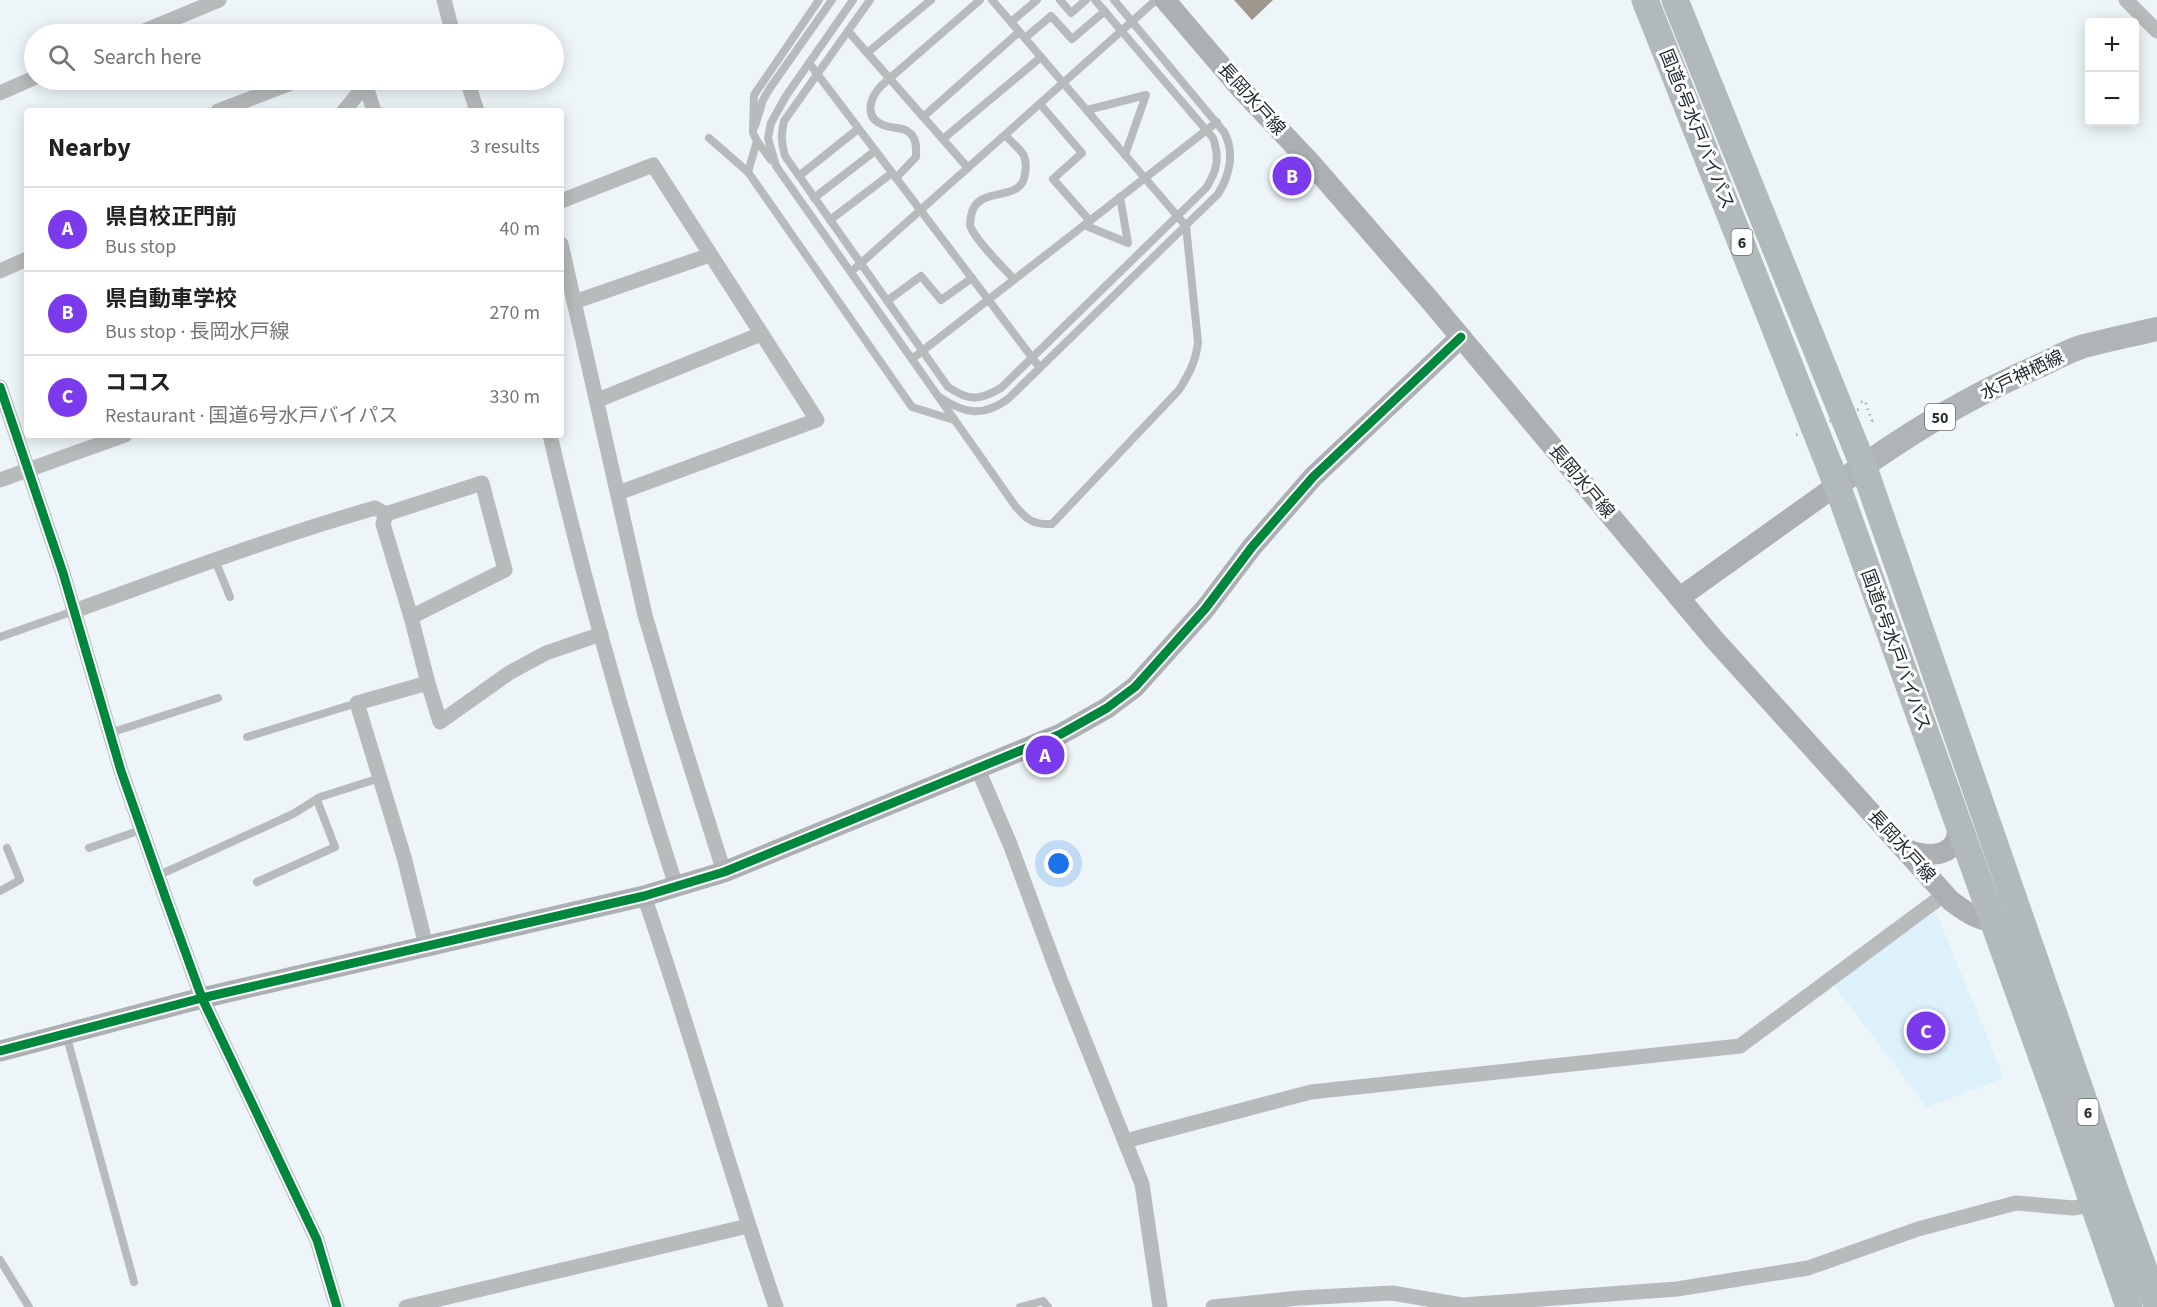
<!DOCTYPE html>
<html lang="en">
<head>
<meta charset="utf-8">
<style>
  :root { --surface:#fff; --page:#f2f2f2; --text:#222; --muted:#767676; --line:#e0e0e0; --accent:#7c3aed }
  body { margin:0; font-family:"Source Sans 3","Noto Sans JP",sans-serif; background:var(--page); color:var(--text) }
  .controls { position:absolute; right:18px; top:18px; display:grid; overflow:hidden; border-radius:6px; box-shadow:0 3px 15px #0003 }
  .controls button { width:54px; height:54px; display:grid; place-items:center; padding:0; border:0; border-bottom:2px solid var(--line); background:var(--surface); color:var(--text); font:30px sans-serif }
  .you { position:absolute; left:1059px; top:864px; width:21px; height:21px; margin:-15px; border:4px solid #fff; border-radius:50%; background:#1a73e8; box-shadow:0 0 0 9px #1a73e833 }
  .badge { display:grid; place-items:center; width:39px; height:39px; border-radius:50%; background:var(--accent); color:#fff; font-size:20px; font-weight:700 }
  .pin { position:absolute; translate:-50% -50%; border:3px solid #fff; box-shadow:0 2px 6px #0006 }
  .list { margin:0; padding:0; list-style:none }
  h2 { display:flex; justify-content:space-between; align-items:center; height:78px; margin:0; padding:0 24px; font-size:26px }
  h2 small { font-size:20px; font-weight:400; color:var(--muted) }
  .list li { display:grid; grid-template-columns:39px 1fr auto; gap:18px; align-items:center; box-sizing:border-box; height:84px; padding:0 24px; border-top:2px solid var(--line) }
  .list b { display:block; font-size:22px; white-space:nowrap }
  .list p { margin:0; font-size:20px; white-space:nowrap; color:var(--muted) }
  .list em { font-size:20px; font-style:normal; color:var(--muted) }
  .icon { flex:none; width:33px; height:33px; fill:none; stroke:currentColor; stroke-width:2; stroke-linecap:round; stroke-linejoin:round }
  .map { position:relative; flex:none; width:2157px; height:1307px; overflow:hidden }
  .search { position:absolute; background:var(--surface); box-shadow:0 3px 15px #0003; left:24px; top:24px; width:540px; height:66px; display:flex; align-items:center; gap:15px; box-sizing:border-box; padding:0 21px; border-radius:33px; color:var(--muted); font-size:22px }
  .panel { position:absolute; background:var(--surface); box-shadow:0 3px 15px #0003; left:24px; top:108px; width:540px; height:330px; border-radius:6px }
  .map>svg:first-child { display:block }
  .built { fill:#dcf1fa }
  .building { fill:#9d978c }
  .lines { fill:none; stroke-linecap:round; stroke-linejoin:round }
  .path { stroke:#b1b4b7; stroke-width:3; stroke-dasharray:1.5 4.5; stroke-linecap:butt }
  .lane { stroke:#b7bbbc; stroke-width:8 }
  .street { stroke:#b7bbbc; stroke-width:15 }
  .secondary { stroke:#acb0b2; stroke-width:21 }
  .primary { stroke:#aeb4b7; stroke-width:24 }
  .highway { stroke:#b2b9bb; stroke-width:27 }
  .path-bridge { stroke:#b1b4b7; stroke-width:3; stroke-dasharray:1.5 4.5; stroke-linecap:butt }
  .cycleway-casing { stroke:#fff; stroke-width:13 }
  .cycleway { stroke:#00873e; stroke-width:9 }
  .labels { text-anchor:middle; stroke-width:6; stroke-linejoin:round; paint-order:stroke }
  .shield { fill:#fff; stroke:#666c6f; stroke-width:1.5 }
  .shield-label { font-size:16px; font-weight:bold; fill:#242d31 }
  .street-label { font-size:18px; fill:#242d31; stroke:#fff }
</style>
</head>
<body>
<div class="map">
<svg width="2157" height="1307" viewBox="0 0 2157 1307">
  <rect width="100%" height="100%" fill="#edf5f8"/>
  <polygon class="built" points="1936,912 2004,1078 1927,1107 1832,983"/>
  <polygon class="building" points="1234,0 1273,0 1252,20"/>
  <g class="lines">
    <polyline class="path" points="1861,402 1865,401 1872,421 1869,423"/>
    <g class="lane">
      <path d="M853 0 786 96 771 123 768 138 776 166 1016 507C1027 520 1034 525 1052 524L1179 390C1189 374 1196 361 1198 342L1186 226 992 0"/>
      <path d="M870 0 784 121C781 134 781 143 785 156L948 387C969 401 979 401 1001 388L1206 188C1217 171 1220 158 1213 138L1095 0"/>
      <polyline points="1060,0 1071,13 1086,0"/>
      <polyline points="1011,22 1037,0"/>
      <polyline points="848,31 968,168"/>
      <polyline points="1025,38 1051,16 1072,39 1105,11"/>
      <polyline points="867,53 931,0"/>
      <polyline points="809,63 1040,368"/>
      <polyline points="1040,104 1082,153 1053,179 1090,221"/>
      <polyline points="1087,110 1146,95 1125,155"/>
      <polyline points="923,117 1019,32"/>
      <polyline points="755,126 763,100 770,88 832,0"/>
      <path d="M1005 135C1010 141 1020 148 1024 156 1026 161 1026 168 1025 174 1021 205 977 183 971 216 971 218 970 223 970 225 973 237 1004 269 1014 279"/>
      <polyline points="709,138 748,172"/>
      <polyline points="943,139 1041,57"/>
      <polyline points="757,141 748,172 912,407 954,420"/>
      <polyline points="771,160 757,141 753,133 754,95 819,0"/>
      <polyline points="799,176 858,129"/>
      <path d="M896 178 916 157C916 149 917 141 912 135 904 126 895 129 886 126 863 119 869 98 882 85L980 0"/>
      <polyline points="814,198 875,151"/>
      <polyline points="830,220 892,173"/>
      <polyline points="1084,225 1128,243 1120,197"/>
      <polyline points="851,272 1156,0"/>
      <polyline points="887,301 921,276 941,300 972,278"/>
      <polyline points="912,359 1217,122"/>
      <path d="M941 398C965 414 983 417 1008 399L1218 194C1230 175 1235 152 1224 132L1114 0"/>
      <polyline points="215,560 230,597"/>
      <polyline points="0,637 74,611"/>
      <polyline points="110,733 218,698"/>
      <polyline points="247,737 357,703"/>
      <polyline points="89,848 141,830"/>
      <polyline points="157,876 293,814 320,797 380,778"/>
      <polyline points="257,882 335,847 317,800"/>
      <polyline points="0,891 20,880 7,848"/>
      <polyline points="66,1034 134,1282"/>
      <polyline points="0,1260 29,1307"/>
      <polyline points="1020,1307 1043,1301 1048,1307"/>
    </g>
    <g class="street">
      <polyline points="444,0 453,34"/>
      <polyline points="2126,0 2157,31"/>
      <polyline points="137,34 219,0"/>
      <polyline points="364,80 374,111"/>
      <polyline points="467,80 477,111"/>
      <polyline points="0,93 34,78"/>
      <polyline points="218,111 299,80"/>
      <polyline points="344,111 366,84"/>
      <polyline points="561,201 653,165 817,420 618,493"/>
      <polyline points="561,244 645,615 675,717 724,872"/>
      <polyline points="0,271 27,259"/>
      <polyline points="574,302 710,255"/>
      <polyline points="0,387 63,573 121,771 166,899 202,998 317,1240 337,1307"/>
      <polyline points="598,400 761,334"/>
      <path d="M550 435C585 587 628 737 676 886"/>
      <polyline points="0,480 125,435"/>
      <path d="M74 611C174 575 273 537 375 508L386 514 482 483 505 570 411 617 383 524 386 514"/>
      <polyline points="411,617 428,683"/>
      <polyline points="977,767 1010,844 1060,979 1142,1184 1160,1307"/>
      <path d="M644 896C691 1032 729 1171 776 1307"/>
      <polyline points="426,946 404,857 357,703 428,683 440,722 509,673 546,653 601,634"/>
      <polyline points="1125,1141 1311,1092 1740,1046 1945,894"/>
      <polyline points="406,1307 748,1226"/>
      <polyline points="1213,1307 1299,1298 1392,1293 1462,1305 1677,1289 1808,1268 1918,1229 2016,1203 2073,1208 2093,1205"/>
    </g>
    <g class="secondary">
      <path d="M1165 0 1241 89 1309 161 1428 298 1713 638 1951 901C1967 913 1984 925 2005 921"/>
      <polyline points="1679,598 1837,485"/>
      <path d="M1903 847C1918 856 1947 860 1956 840 1957 835 1958 829 1958 825"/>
      <polyline points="0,1051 202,998 644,896 724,872 1061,734 1107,708 1135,687 1205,609 1252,547 1313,477 1461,337"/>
    </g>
    <path class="primary" d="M1837 485C1899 439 1967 397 2039 366 2052 360 2066 352 2081 347 2106 340 2132 335 2157 329"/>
    <g class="highway">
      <polyline points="1645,0 1837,485 2058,1102 2129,1307"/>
      <polyline points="1675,0 1863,465 2116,1193 2157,1305"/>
    </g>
    <polyline class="path-bridge" points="1796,435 1862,408"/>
    <g class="cycleway-casing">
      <g id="cycleway">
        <polyline points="0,387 63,573 121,771 166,899 202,998 317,1240 337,1307"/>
        <polyline points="0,1051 202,998 644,896 724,872 1061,734 1107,708 1135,687 1205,609 1252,547 1313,477 1461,337"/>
      </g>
    </g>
    <use href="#cycleway" class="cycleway"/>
  </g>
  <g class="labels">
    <g class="shield">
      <rect x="1731.5" y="229" width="21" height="26" rx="4.5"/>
      <rect x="1925" y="404" width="30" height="26" rx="4.5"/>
      <rect x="2077.5" y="1099" width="21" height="26" rx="4.5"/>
    </g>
    <g class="shield-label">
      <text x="1742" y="248">6</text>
      <text x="1940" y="423">50</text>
      <text x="2088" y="1118">6</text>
    </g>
    <g class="street-label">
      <text transform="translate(1252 99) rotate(48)" y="6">長岡水戸線</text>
      <text transform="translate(1697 129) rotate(68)" y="6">国道6号水戸バイパス</text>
      <text transform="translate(2022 375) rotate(-26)" y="6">水戸神栖線</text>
      <text transform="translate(1582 481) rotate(50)" y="6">長岡水戸線</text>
      <text transform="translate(1896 650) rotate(70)" y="6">国道6号水戸バイパス</text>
      <text transform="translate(1902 846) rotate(48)" y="6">長岡水戸線</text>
    </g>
  </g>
</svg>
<div class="controls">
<button>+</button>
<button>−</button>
</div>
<div class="you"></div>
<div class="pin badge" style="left:1045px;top:755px">A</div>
<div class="pin badge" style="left:1292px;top:176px">B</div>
<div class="pin badge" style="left:1926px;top:1031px">C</div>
<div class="search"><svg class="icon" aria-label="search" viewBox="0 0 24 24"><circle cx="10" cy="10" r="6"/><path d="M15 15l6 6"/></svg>Search here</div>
<section class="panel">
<h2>Nearby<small>3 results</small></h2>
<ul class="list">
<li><span class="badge">A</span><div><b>県自校正門前</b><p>Bus stop</p></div><em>40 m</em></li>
<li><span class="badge">B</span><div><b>県自動車学校</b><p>Bus stop · 長岡水戸線</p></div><em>270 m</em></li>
<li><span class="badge">C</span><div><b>ココス</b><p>Restaurant · 国道6号水戸バイパス</p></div><em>330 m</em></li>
</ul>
</section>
</div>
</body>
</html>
